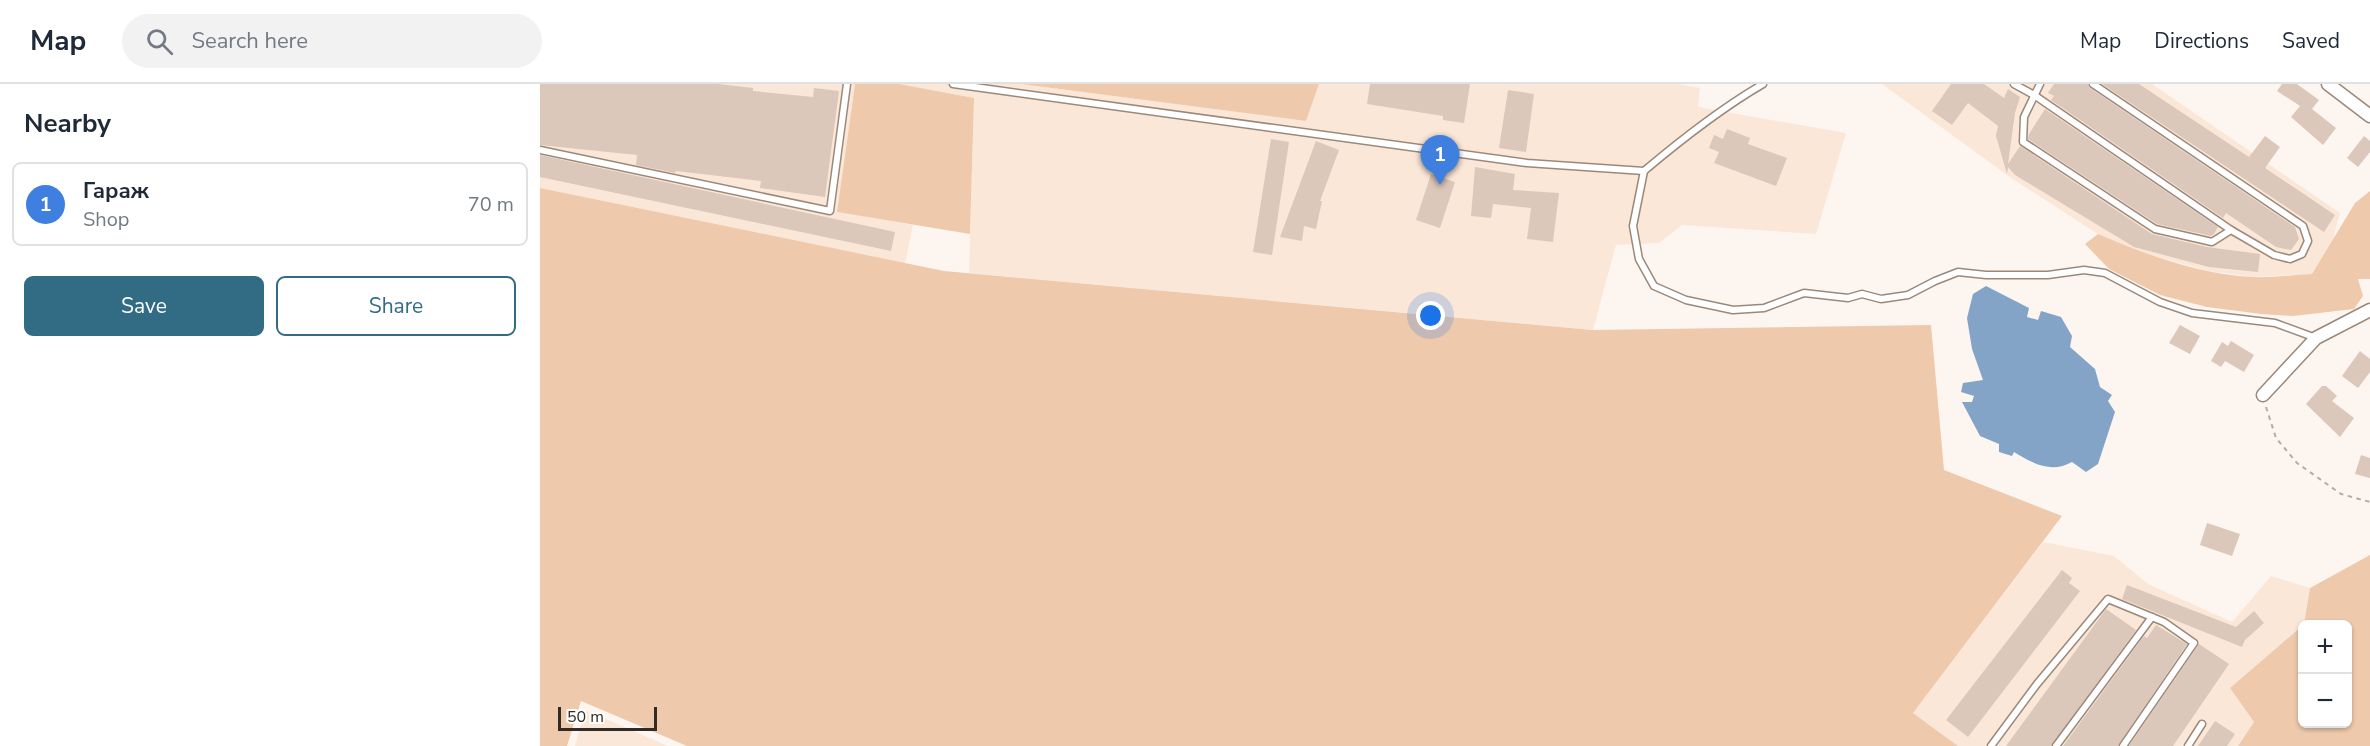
<!DOCTYPE html>
<html lang="en">
<head>
<meta charset="utf-8">
<style>
  :root { --surface:#fff; --page:#f2f2f3; --text:#1f2937; --muted:#747a83; --line:#e0e1e3; --accent:#316c84 }
  body { margin:0; font-family:"Nunito Sans",sans-serif; background:var(--page); color:var(--text) }
  .controls { position:absolute; right:18px; bottom:18px; display:grid; overflow:hidden; border-radius:9px; box-shadow:0 2px 4px #0004 }
  .controls button { width:54px; height:54px; display:grid; place-items:center; padding:0; border:0; border-bottom:2px solid var(--line); background:var(--surface); color:var(--text); font:30px sans-serif }
  .scale { position:absolute; left:18px; bottom:15px; width:99px; box-sizing:border-box; padding-left:6px; border:3px solid #312a25; border-top:0; font-size:16px; line-height:21px; white-space:nowrap; color:#312a25; -webkit-text-stroke:4px #fff; paint-order:stroke }
  .you { position:absolute; left:891px; top:232px; width:21px; height:21px; margin:-15px; border:4px solid #fff; border-radius:50%; background:#1a73e8; box-shadow:0 0 0 9px #1a73e833 }
  .badge { display:grid; place-items:center; width:39px; height:39px; border-radius:50%; background:var(--accent); color:#fff; font-size:20px; font-weight:700 }
  .pin { position:absolute; translate:-50% -50px; filter:drop-shadow(0 2px 3px #0008) }
  .pin::after { content:''; position:absolute; top:32px; width:21px; height:18px; background:inherit; clip-path:polygon(0 0,100% 0,50% 100%) }
  .list { margin:0; padding:0; list-style:none }
  h2 { display:flex; justify-content:space-between; align-items:center; height:78px; margin:0; padding:0 24px; font-size:26px }
  h2 small { font-size:20px; font-weight:400; color:var(--muted) }
  .list li { display:grid; grid-template-columns:39px 1fr auto; gap:18px; align-items:center; box-sizing:border-box; height:84px; margin:0 12px 12px; padding:0 12px; border:2px solid var(--line); border-radius:9px }
  .list b { display:block; font-size:22px; white-space:nowrap }
  .list p { margin:0; font-size:20px; white-space:nowrap; color:var(--muted) }
  .list em { font-size:20px; font-style:normal; color:var(--muted) }
  .actions { display:flex; gap:12px; padding:18px 24px }
  .actions a { flex:1; padding:14px 0; border:2px solid var(--accent); border-radius:9px; text-align:center; font-size:21px; color:var(--accent) }
  .actions .main { background:var(--accent); color:#fff }
  .icon { flex:none; width:33px; height:33px; fill:none; stroke:currentColor; stroke-width:2; stroke-linecap:round; stroke-linejoin:round }
  .map { position:relative; flex:none; width:1830px; height:662px; overflow:hidden }
  header { display:flex; align-items:center; gap:36px; box-sizing:border-box; height:84px; padding:0 30px; background:var(--surface); border-bottom:2px solid var(--line) }
  header strong { font-size:28px }
  nav { display:flex; gap:33px; margin-inline-start:auto; font-size:21px }
  .search { width:420px; height:54px; background:var(--page); display:flex; align-items:center; gap:15px; box-sizing:border-box; padding:0 21px; border-radius:33px; color:var(--muted); font-size:22px }
  main { display:flex }
  aside { flex:1; background:var(--surface) }
  .map>svg:first-child { display:block }
  .built { fill:#fbe7d7 }
  .green { fill:#eec9ac }
  .water { fill:#84a4c7 }
  .building { fill:#dcc7bb }
  .lines { fill:none; stroke-linecap:round; stroke-linejoin:round }
  .lane-casing { stroke:#9a897b; stroke-width:9 }
  .street-casing { stroke:#9a897b; stroke-width:15 }
  .path { stroke:#b4ada7; stroke-width:2; stroke-dasharray:4.5 4.5; stroke-linecap:butt }
  .lane { stroke:#fff; stroke-width:6 }
  .street { stroke:#fff; stroke-width:12 }
</style>
</head>
<body>
<header>
<strong>Map</strong>
<div class="search"><svg class="icon" aria-label="search" viewBox="0 0 24 24"><circle cx="10" cy="10" r="6"/><path d="M15 15l6 6"/></svg>Search here</div>
<nav><a>Map</a><a>Directions</a><a>Saved</a></nav>
</header>
<main>
<aside>
<h2>Nearby<small></small></h2>
<ul class="list">
<li><span class="badge" style="background:#3f7fe0">1</span><div><b>Гараж</b><p>Shop</p></div><em>70 m</em></li>
</ul>
<div class="actions"><a class="main">Save</a><a>Share</a></div>
</aside>
<div class="map">
<svg width="1830" height="662" viewBox="0 0 1830 662">
  <rect width="100%" height="100%" fill="#fdf6f0"/>
  <g class="built">
    <polygon points="0,0 315,0 297,128 373,141 365,180 0,104"/>
    <polygon points="359,0 481,0 766,37 779,0 1138,0 1160,4 1158,23 1306,49 1276,150 1142,141 1119,159 1076,161 1053,246 429,189 434,14"/>
    <polygon points="1342,0 1612,0 1800,129 1792,159 1772,190 1713,193 1668,187 1600,168 1558,150 1471,94"/>
    <polygon points="1503,458 1574,472 1608,500 1692,538 1731,492 1770,504 1764,540 1690,604 1714,638 1698,662 1418,662 1373,629"/>
    <polygon points="45,626 128,662 35,662"/>
  </g>
  <g class="green">
    <polygon points="315,0 359,0 434,14 430,150 297,128"/>
    <polygon points="481,0 779,0 766,37"/>
    <polygon points="0,104 404,187 1052,246 1391,241 1404,386 1522,432 1373,629 1418,662 147,662 41,617 27,662 0,662"/>
    <path d="M1830 107V195H1818L1823 212 1814 225 1753 232 1721 230 1667 223 1620 211 1569 185 1545 160 1558 150C1607 171 1658 190 1712 193 1732 194 1752 191 1772 190L1815 119Z"/>
    <polygon points="1830,471 1830,662 1698,662 1714,638 1690,604 1762,542 1762,640 1808,640 1808,540 1764,540 1770,504"/>
  </g>
  <path class="water" d="M1446 202 1489 224 1487 233 1498 236 1501 227 1521 233 1532 252 1530 263 1555 285 1560 303 1572 311 1568 317 1575 328 1558 380 1546 388 1532 378C1511 390 1492 379 1474 368L1472 372 1459 368V360L1440 352 1422 318H1432L1434 312 1421 308 1423 299 1443 296 1432 265 1427 234 1433 210Z"/>
  <g class="building">
    <polygon points="0,0 178,0 213,4 213,7 273,13 274,4 299,7 285,113 220,104 221,97 136,87 135,89 96,81 97,71 0,61"/>
    <polygon points="830,0 930,0 924,39 903,36 903,32 827,20"/>
    <polygon points="1411,0 1444,0 1464,14 1468,5 1480,13 1475,29 1468,80 1480,62 1612,150 1667,163 1720,170 1718,188 1669,183 1594,163 1475,91 1468,83 1467,90 1456,52 1458,42 1428,19 1412,41 1392,27"/>
    <polygon points="1514,0 1548,0 1550,4 1755,143 1759,155 1751,166 1736,163 1686,129 1683,134 1511,16 1514,12 1508,9"/>
    <polygon points="1562,0 1599,0 1709,73 1725,52 1740,63 1725,84 1795,131 1784,148"/>
    <polygon points="1742,0 1757,0 1779,16 1772,25 1796,44 1783,61 1751,33 1760,22 1737,7"/>
    <polygon points="968,6 994,10 986,68 959,64"/>
    <polygon points="1505,25 1678,143 1674,150 1671,152 1617,140 1488,55 1489,50"/>
    <polygon points="1187,45 1210,54 1208,60 1247,74 1236,102 1174,79 1179,68 1169,64 1174,51 1183,55"/>
    <polygon points="1824,52 1830,57 1830,68 1818,83 1807,74"/>
    <polygon points="731,55 749,58 732,171 713,168"/>
    <polygon points="776,57 799,66 780,117 782,117 776,145 764,142 762,157 740,153"/>
    <polygon points="0,71 355,148 351,167 0,93"/>
    <polygon points="935,83 975,90 973,106 1019,109 1013,158 987,155 991,124 953,120 951,134 931,132"/>
    <polygon points="891,90 915,98 900,144 876,136"/>
    <polygon points="1640,241 1660,252 1650,270 1629,259"/>
    <polygon points="1691,257 1714,271 1704,288 1685,277 1681,283 1671,277 1682,258 1688,262"/>
    <polygon points="1820,267 1830,275 1830,288 1818,304 1802,292"/>
    <polygon points="1782,302 1786,302 1797,312 1792,317 1814,334 1800,353 1766,320"/>
    <polygon points="1821,371 1830,374 1830,394 1815,390"/>
    <polygon points="1667,439 1700,450 1692,472 1660,461"/>
    <polygon points="1522,486 1532,494 1529,499 1540,507 1428,653 1406,636"/>
    <polygon points="1587,501 1696,543 1714,527 1724,539 1705,556 1702,563 1582,515"/>
    <polygon points="1566,525 1596,546 1511,662 1466,662"/>
    <polygon points="1616,541 1647,560 1578,662 1523,662 1604,552 1607,554"/>
    <polygon points="1659,560 1689,580 1633,662 1589,662"/>
    <polygon points="1675,637 1695,650 1687,662 1658,662"/>
  </g>
  <g class="lines">
    <g class="lane-casing">
      <g id="lane">
        <path d="M413 0 987 79 1104 87C1142 55 1180 25 1223 0"/>
        <polyline points="1474,0 1494,11 1691,146 1734,171 1750,175 1762,170 1768,157 1763,142 1553,0"/>
        <polyline points="1500,0 1484,33 1483,58 1615,145 1672,158 1691,146"/>
        <polyline points="0,66 290,127 307,0"/>
        <polyline points="1104,87 1093,142 1099,175 1114,202 1146,216 1193,226 1224,224 1264,209 1308,214 1322,210 1341,215 1368,211 1395,197 1418,188 1446,191 1508,191 1544,186 1565,189 1620,218 1652,229 1735,239 1776,254"/>
        <polyline points="1451,662 1497,600 1568,515 1624,538 1654,559 1583,662"/>
        <polyline points="1516,662 1612,533"/>
        <polyline points="1648,662 1662,640"/>
      </g>
    </g>
    <g class="street-casing">
      <g id="street">
        <polyline points="1788,0 1830,32"/>
        <polyline points="1723,311 1776,254 1830,226"/>
      </g>
    </g>
    <polyline class="path" points="1726,323 1736,354 1757,379 1801,410 1830,418"/>
    <use href="#lane" class="lane"/>
    <use href="#street" class="street"/>
  </g>
</svg>
<div class="controls">
<button>+</button>
<button>−</button>
</div>
<div class="scale">50 m</div>
<div class="you"></div>
<div class="pin badge" style="left:900px;top:101px;background:#3f7fe0">1</div>
</div>
</main>
</body>
</html>
